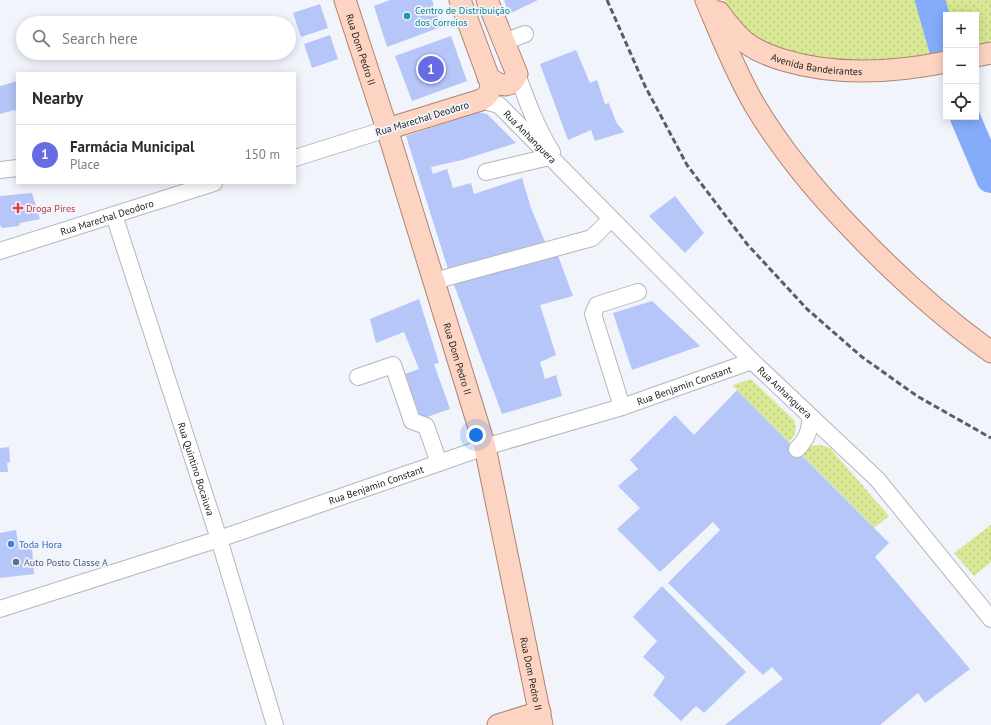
<!DOCTYPE html>
<html lang="en">
<head>
<meta charset="utf-8">
<style>
  :root { --surface:#fff; --page:#f2f2f3; --text:#2b2b33; --muted:#7c7c81; --line:#e1e1e2; --accent:#676be4 }
  body { margin:0; font-family:"PT Sans",sans-serif; background:var(--page); color:var(--text) }
  .controls { position:absolute; right:12px; top:12px; display:grid; overflow:hidden; border-radius:0px; box-shadow:0 2px 10px #0003 }
  .controls button { width:36px; height:36px; display:grid; place-items:center; padding:0; border:0; border-bottom:1px solid var(--line); background:var(--surface); color:var(--text); font:20px sans-serif }
  .you { position:absolute; left:476px; top:435px; width:14px; height:14px; margin:-10px; border:3px solid #fff; border-radius:50%; background:#1a73e8; box-shadow:0 0 0 6px #1a73e833 }
  .badge { display:grid; place-items:center; width:26px; height:26px; border-radius:50%; background:var(--accent); color:#fff; font-size:13px; font-weight:700 }
  .pin { position:absolute; translate:-50% -50%; border:2px solid #fff; box-shadow:0 1px 4px #0006 }
  .list { margin:0; padding:0; list-style:none }
  h2 { display:flex; justify-content:space-between; align-items:center; height:52px; margin:0; padding:0 16px; font-size:17px }
  h2 small { font-size:13px; font-weight:400; color:var(--muted) }
  .list li { display:grid; grid-template-columns:26px 1fr auto; gap:12px; align-items:center; box-sizing:border-box; height:60px; padding:0 16px; border-top:1px solid var(--line) }
  .list b { display:block; font-size:15px; white-space:nowrap }
  .list p { margin:0; font-size:13px; white-space:nowrap; color:var(--muted) }
  .list em { font-size:13px; font-style:normal; color:var(--muted) }
  .icon { flex:none; width:22px; height:22px; fill:none; stroke:currentColor; stroke-width:2; stroke-linecap:round; stroke-linejoin:round }
  .map { position:relative; flex:none; width:991px; height:725px; overflow:hidden }
  .search { position:absolute; background:var(--surface); box-shadow:0 2px 10px #0003; left:16px; top:16px; width:280px; height:44px; display:flex; align-items:center; gap:10px; box-sizing:border-box; padding:0 14px; border-radius:22px; color:var(--muted); font-size:15px }
  .panel { position:absolute; background:var(--surface); box-shadow:0 2px 10px #0003; left:16px; top:72px; width:280px; height:112px; border-radius:0px }
  .map>svg:first-child { display:block }
  .grass { fill:url(#grass-dots) }
  .lines { fill:none; stroke-linecap:round; stroke-linejoin:round }
  .river { stroke:#84acfb; stroke-width:30 }
  .building { fill:#b6c6f9 }
  .minor-casing { stroke:#b4b6bd; stroke-width:18 }
  .major-casing { stroke:#af8471; stroke-width:23 }
  .minor { stroke:#fff; stroke-width:16 }
  .major { stroke:#fdd4c2; stroke-width:21 }
  .rail { stroke:#5c5e62; stroke-width:3; stroke-dasharray:6 3; stroke-linecap:butt }
  .culture-dot { fill:#0f9aa8; stroke:#f1f4fb; stroke-width:1.5 }
  .health-dot { fill:#e0444e; stroke:#f1f4fb; stroke-width:1.5 }
  .shop-dot { fill:#3f7fe0; stroke:#f1f4fb; stroke-width:1.5 }
  .service-dot { fill:#5c6f8a; stroke:#f1f4fb; stroke-width:1.5 }
  .labels { text-anchor:middle; stroke-width:3.5; stroke-linejoin:round; paint-order:stroke }
  .culture-label { font-size:10px; fill:#0d838f; stroke:#f1f4fb; text-anchor:start }
  .street-label { font-size:10px; fill:#212225; stroke:#f1f4fb }
  .health-label { font-size:10px; fill:#be3a42; stroke:#f1f4fb; text-anchor:start }
  .shop-label { font-size:10px; fill:#366cbe; stroke:#f1f4fb; text-anchor:start }
  .service-label { font-size:10px; fill:#4e5e75; stroke:#f1f4fb; text-anchor:start }
</style>
</head>
<body>
<div class="map">
<svg width="991" height="725" viewBox="0 0 991 725">
  <defs>
    <pattern id="grass-dots" width="8" height="8" patternUnits="userSpaceOnUse"><rect width="8" height="8" fill="#d9e894"/><path d="M2 2h.1M6 6h.1" fill="none" stroke="#bac77f" stroke-width="1.8" stroke-linecap="round"/></pattern>
  </defs>
  <rect width="100%" height="100%" fill="#f1f4fb"/>
  <g class="grass">
    <polygon points="724,0 991,0 991,40 987,44 976,47 976,15 946,15 946,53 920,59 829,63 766,44 740,27"/>
    <path d="M751 379 794 420C797 429 796 435 789 442L732 385Z"/>
    <polygon points="820,445 830,448 889,516 874,528 800,453 810,446"/>
    <polygon points="991,525 991,562 974,576 954,553"/>
  </g>
  <g class="lines">
    <g class="river">
      <polyline points="930,0 946,56"/>
      <polyline points="965,117 991,178"/>
    </g>
  </g>
  <g class="building">
    <polygon points="390,0 432,0 441,27 387,47 374,6"/>
    <polygon points="504,0 538,0 509,14"/>
    <polygon points="320,4 328,28 301,37 293,13"/>
    <polygon points="330,35 338,59 312,68 304,44"/>
    <polygon points="451,36 467,81 412,101 395,56"/>
    <polygon points="576,50 590,83 597,80 605,104 609,103 616,122 624,132 595,141 591,130 568,140 540,64"/>
    <polygon points="17,81 17,113 15,110 0,114 0,86"/>
    <polygon points="478,112 487,114 516,143 462,160 431,167 433,174 447,169 453,188 471,183 474,194 522,178 531,208 545,242 448,269 406,136"/>
    <polygon points="32,193 40,219 20,223 19,226 2,228 0,225 0,196"/>
    <polygon points="675,196 704,233 685,253 649,216"/>
    <polygon points="557,253 573,296 540,305 556,355 540,362 545,379 556,375 562,396 502,414 453,282"/>
    <polygon points="419,299 439,363 434,364 450,409 421,419 405,374 419,369 404,332 376,343 370,319"/>
    <polygon points="652,301 700,346 632,370 613,313"/>
    <polygon points="737,390 889,543 875,557 970,669 925,703 918,693 880,725 725,725 783,679 772,667 763,675 668,583 720,530 713,522 660,572 617,529 640,508 618,486 638,469 630,460 675,415 694,435"/>
    <polygon points="9,447 10,462 7,463 8,472 0,472 0,448"/>
    <polygon points="16,530 19,549 32,548 34,574 0,578 0,533"/>
    <polygon points="662,586 746,672 704,713 696,706 681,721 653,695 665,677 643,657 657,641 633,617"/>
  </g>
  <g class="lines">
    <g class="minor-casing">
      <g id="minor">
        <polyline points="504,42 525,34"/>
        <path d="M517 74C527 101 537 129 552 152"/>
        <path id="s1" d="M481 100 499 105 752 361 877 479 991 619"/>
        <polyline points="295,158 387,129"/>
        <polyline points="0,170 17,168"/>
        <polyline points="486,172 549,157"/>
        <path id="s2" d="M114 215 219 539 275 725"/>
        <path id="s3" d="M0 251 214 183"/>
        <polyline points="434,281 592,238 611,219"/>
        <polyline points="358,377 393,365 412,421 426,426 439,463"/>
        <polyline points="622,407 593,314 597,305 638,292"/>
        <path d="M797 449C808 438 809 431 811 417"/>
        <path id="s4" d="M0 609 219 539 485 447 622 407 752 361"/>
      </g>
    </g>
    <g class="major-casing">
      <g id="major">
        <path id="s5" d="M345 0 387 129 485 447 542 725"/>
        <path d="M487 0 517 74C510 90 499 86 488 77"/>
        <path d="M706 0C721 35 735 71 754 104 782 151 817 193 855 232 897 276 941 316 991 352"/>
        <path id="s6" d="M719 12C726 22 735 33 745 42 755 50 770 56 783 60 836 76 892 73 946 62"/>
        <polyline points="976,56 991,53"/>
        <path d="M387 129 481 100C488 96 490 93 491 84L460 0"/>
        <polyline points="498,725 540,712"/>
      </g>
    </g>
    <use href="#minor" class="minor"/>
    <use href="#major" class="major"/>
    <polyline class="rail" points="607,0 645,86 687,165 747,244 807,309 862,357 917,396 991,438"/>
  </g>
  <circle class="culture-dot" cx="407" cy="16" r="4"/>
  <path class="health-dot" d="M16 202h4v4h4v4h-4v4h-4v-4h-4v-4h4z"/>
  <circle class="shop-dot" cx="11" cy="544" r="4"/>
  <circle class="service-dot" cx="16" cy="562" r="4"/>
  <g class="labels">
    <g class="culture-label">
      <text x="415" y="14">Centro de Distribuição<tspan x="415" dy="12">dos Correios</tspan></text>
    </g>
    <g class="street-label">
      <text dy="4" stroke="none"><textPath href="#s5" startOffset="52">Rua Dom Pedro II</textPath></text>
      <text dy="4" stroke="none"><textPath href="#s6" startOffset="116">Avenida Bandeirantes</textPath></text>
      <text transform="translate(422 118) rotate(-17)" y="4">Rua Marechal Deodoro</text>
      <text dy="4" stroke="none"><textPath href="#s1" startOffset="63">Rua Anhanguera</textPath></text>
      <text dy="4" stroke="none"><textPath href="#s3" startOffset="112">Rua Marechal Deodoro</textPath></text>
      <text dy="4" stroke="none"><textPath href="#s5" startOffset="376">Rua Dom Pedro II</textPath></text>
      <text dy="4" stroke="none"><textPath href="#s4" startOffset="720">Rua Benjamin Constant</textPath></text>
      <text dy="4" stroke="none"><textPath href="#s1" startOffset="424">Rua Anhanguera</textPath></text>
      <text dy="4" stroke="none"><textPath href="#s2" startOffset="267">Rua Quintino Bocaiuva</textPath></text>
      <text dy="4" stroke="none"><textPath href="#s4" startOffset="396">Rua Benjamin Constant</textPath></text>
      <text dy="4" stroke="none"><textPath href="#s5" startOffset="700">Rua Dom Pedro II</textPath></text>
    </g>
    <g class="health-label">
      <text x="26" y="212">Droga Pires</text>
    </g>
    <g class="shop-label">
      <text x="19" y="548">Toda Hora</text>
    </g>
    <g class="service-label">
      <text x="24" y="566">Auto Posto Classe A</text>
    </g>
  </g>
</svg>
<div class="controls">
<button>+</button>
<button>−</button>
<button><svg class="icon" aria-label="locate" viewBox="0 0 24 24"><circle cx="12" cy="12" r="6"/><path d="M12 2v4M12 18v4M2 12h4M18 12h4"/></svg></button>
</div>
<div class="you"></div>
<div class="pin badge" style="left:431px;top:69px">1</div>
<div class="search"><svg class="icon" aria-label="search" viewBox="0 0 24 24"><circle cx="10" cy="10" r="6"/><path d="M15 15l6 6"/></svg>Search here</div>
<section class="panel">
<h2>Nearby<small></small></h2>
<ul class="list">
<li><span class="badge">1</span><div><b>Farmácia Municipal</b><p>Place</p></div><em>150 m</em></li>
</ul>
</section>
</div>
</body>
</html>
